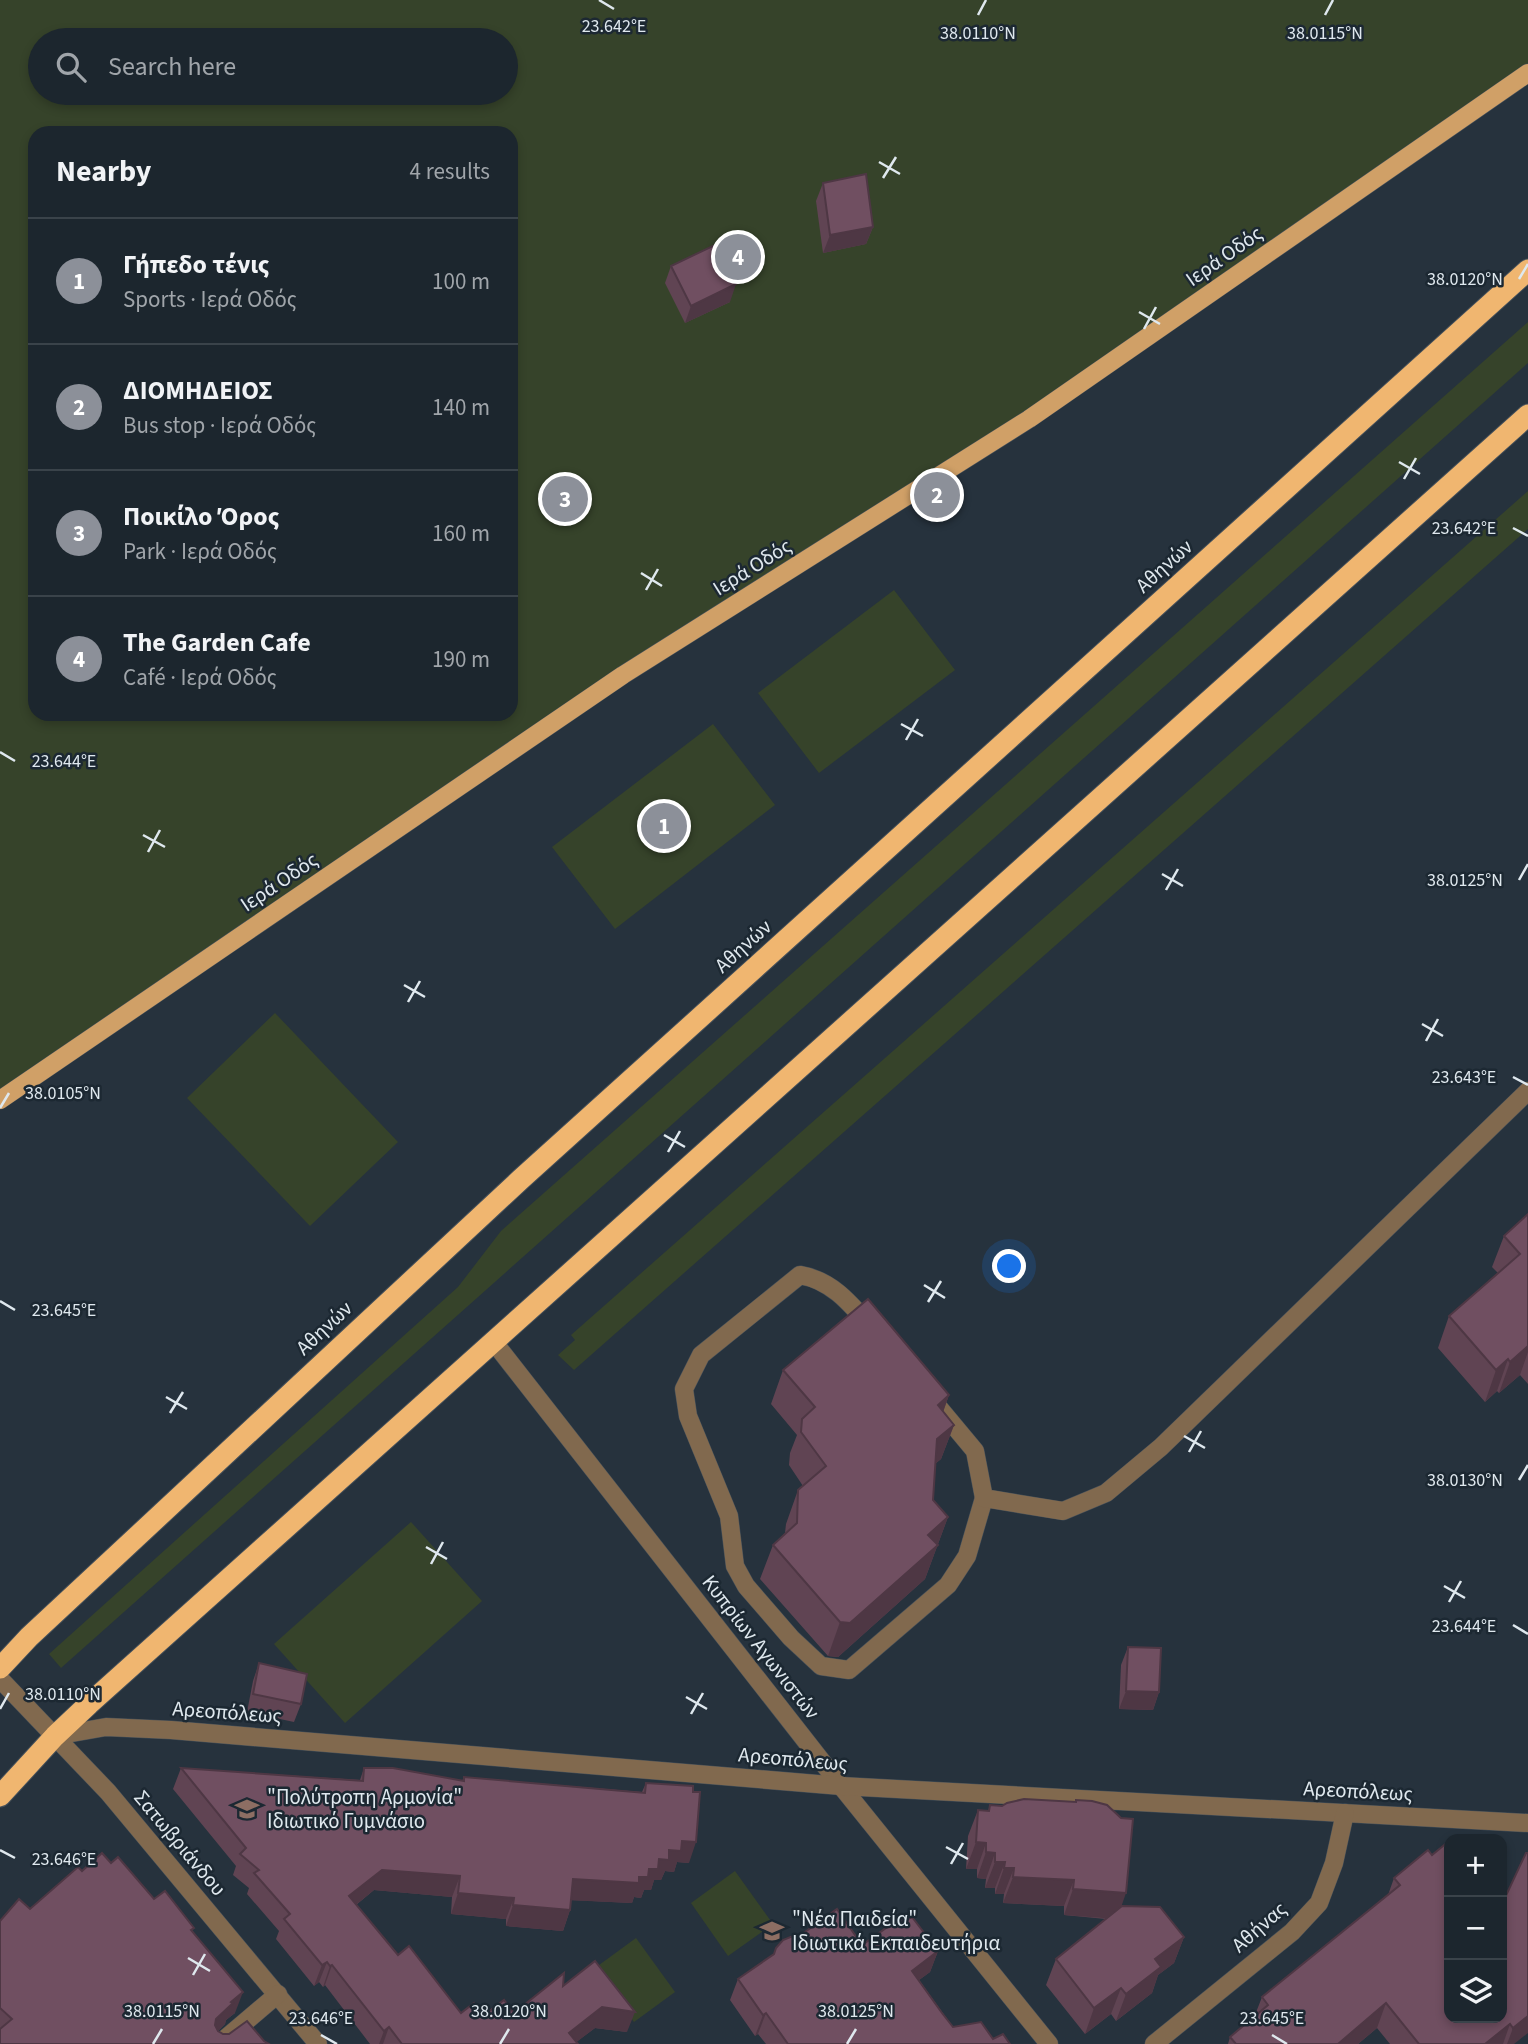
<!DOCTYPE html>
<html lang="en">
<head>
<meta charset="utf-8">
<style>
  :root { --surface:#1c262e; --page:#252e36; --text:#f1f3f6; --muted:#a0a5aa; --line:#3a434a; --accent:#8c9099 }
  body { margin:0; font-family:"Source Sans 3",sans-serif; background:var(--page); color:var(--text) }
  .controls { position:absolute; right:21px; bottom:21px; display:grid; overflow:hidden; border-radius:14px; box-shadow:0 4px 10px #0003 }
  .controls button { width:63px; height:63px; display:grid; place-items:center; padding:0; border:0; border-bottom:2px solid var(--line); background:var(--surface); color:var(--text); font:35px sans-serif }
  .you { position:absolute; left:1010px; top:1267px; width:24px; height:24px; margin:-18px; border:5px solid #fff; border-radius:50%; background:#1a73e8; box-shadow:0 0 0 10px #1a73e833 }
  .badge { display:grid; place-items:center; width:46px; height:46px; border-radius:50%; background:var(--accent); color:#fff; font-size:23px; font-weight:700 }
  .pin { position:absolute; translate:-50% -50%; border:4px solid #fff; box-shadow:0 2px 7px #0006 }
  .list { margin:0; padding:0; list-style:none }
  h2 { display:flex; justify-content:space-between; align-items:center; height:91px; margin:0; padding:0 28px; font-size:30px }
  h2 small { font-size:23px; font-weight:400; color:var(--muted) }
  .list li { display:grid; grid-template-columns:46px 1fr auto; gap:21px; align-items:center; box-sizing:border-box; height:126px; padding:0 28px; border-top:2px solid var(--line) }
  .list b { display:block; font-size:26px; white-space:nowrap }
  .list p { margin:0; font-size:23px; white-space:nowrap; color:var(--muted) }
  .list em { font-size:23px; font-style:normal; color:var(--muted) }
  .icon { flex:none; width:38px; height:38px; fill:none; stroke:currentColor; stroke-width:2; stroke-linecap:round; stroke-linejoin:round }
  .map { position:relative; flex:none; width:1528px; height:2044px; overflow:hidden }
  .search { position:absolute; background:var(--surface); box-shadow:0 4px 10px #0003; left:28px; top:28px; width:490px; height:77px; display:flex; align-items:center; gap:18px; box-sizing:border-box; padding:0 24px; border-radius:38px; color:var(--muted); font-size:26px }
  .panel { position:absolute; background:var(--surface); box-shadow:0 4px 10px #0003; left:28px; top:126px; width:490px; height:595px; border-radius:21px }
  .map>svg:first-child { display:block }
  .green { fill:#36432a; fill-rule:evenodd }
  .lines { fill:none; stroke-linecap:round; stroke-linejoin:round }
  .minor-casing { stroke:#444f59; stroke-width:19 }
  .major-casing { stroke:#444f59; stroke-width:19 }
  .highway-casing { stroke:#444f59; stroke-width:23 }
  .minor { stroke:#81694e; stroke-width:18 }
  .major { stroke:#d0a067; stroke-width:18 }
  .highway { stroke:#f0b670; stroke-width:21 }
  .wall { fill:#604453 }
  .shaded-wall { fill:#4e3744 }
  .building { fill:#704f61; stroke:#4e3744; stroke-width:2 }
  .ticks { fill:none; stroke:#dfe8ee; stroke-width:2.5 }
  .labels { text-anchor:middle; stroke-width:5; stroke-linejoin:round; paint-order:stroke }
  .street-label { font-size:21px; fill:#dfe8ee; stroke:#1c2832 }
  .poi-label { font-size:21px; fill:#dfe8ee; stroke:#1c2832; text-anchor:start }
  .ticks-label { font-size:18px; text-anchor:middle; fill:#dfe8ee; stroke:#1c2832; stroke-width:5; stroke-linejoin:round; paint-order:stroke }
</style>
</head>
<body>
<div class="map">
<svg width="1528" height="2044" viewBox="0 0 1528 2044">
  <rect width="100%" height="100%" fill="#26323d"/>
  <g class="green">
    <path d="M0 0H1528V73L1029 419 623 675 0 1100ZM40 40H506V93H40ZM35 133H511V714H35Z"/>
    <polygon points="1528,322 1528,363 61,1668 49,1654 458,1287 501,1231"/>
    <polygon points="1528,491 1528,529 574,1370 558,1355 575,1340 571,1335"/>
    <polygon points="894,590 955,670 819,773 758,693"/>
    <polygon points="713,724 775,805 615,929 552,847"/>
    <polygon points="275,1013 398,1142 310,1226 187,1098"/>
    <polygon points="411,1522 482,1601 345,1723 274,1644"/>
    <polygon points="735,1871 773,1924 728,1956 691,1903"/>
    <polygon points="636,1938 675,1992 634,2022 595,1968"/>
  </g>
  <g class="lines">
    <g class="minor-casing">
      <g id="minor">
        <path d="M870 1326C850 1303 831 1280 800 1275L701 1355 684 1389 688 1416 729 1516 735 1566 746 1586 791 1638 821 1666 849 1670 948 1585 967 1556 984 1498"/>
        <polyline points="493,1341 841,1786 1049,2044"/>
        <polyline points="940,1409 975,1451 984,1498 1063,1511 1106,1493 1161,1447 1528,1091"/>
        <polyline points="0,1679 108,1792 318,2044"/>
        <polyline points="55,1736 106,1727 171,1730 841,1786 1528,1823"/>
        <polyline points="219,2044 278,1994"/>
        <polyline points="1154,2044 1292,1932 1319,1903 1334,1863 1345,1813"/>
      </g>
    </g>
    <g class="major-casing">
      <polyline id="major" points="0,1100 623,675 1029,419 1528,73"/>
    </g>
    <g class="highway-casing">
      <g id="highway">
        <polyline points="0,1668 29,1637 521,1179 1528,270"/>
        <polyline points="0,1796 55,1736 89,1704 1528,415"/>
      </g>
    </g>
    <use href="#minor" class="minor"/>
    <use href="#major" class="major"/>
    <use href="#highway" class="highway"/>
  </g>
  <g class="wall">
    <polygon points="823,183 873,227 866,244 823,253 816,201"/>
    <polygon points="671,266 730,302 685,323 665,283"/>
    <polygon points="1528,1214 1528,1384 1520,1375 1499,1393 1497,1391 1485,1402 1438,1348 1449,1316 1498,1273 1492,1267 1504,1236"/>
    <polygon points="783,1370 949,1395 943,1412 954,1425 941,1459 935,1464 933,1500 948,1517 925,1579 838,1657 828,1656 760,1579 773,1545 785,1533 786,1524 798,1490 803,1486 789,1465 790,1453 797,1435 771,1404"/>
    <polygon points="1128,1647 1159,1692 1153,1710 1119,1709 1121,1665"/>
    <polygon points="259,1663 301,1704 294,1722 247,1712 253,1681"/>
    <polygon points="181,1768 360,1780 364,1768 462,1781 464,1777 642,1792 646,1783 689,1863 677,1862 674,1872 665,1871 661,1880 654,1880 651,1890 644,1890 641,1898 634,1897 632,1903 571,1900 570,1910 563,1931 506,1926 506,1919 451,1914 452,1897 374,1890 356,1905 398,1955 461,2013 484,2015 514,2013 563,1986 627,2032 595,2028 576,2042 578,2044 370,2044 325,1985 323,1987 319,1982 314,1986 276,1939 279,1931 247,1894 249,1888 233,1875 236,1866 173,1789"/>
    <polygon points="990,1805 1122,1906 1184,1937 1174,1963 1158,1975 1152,1993 1116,2021 1111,2014 1085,2034 1046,1985 1056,1959 1106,1919 1064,1915 1064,1906 1003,1903 1004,1894 995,1894 995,1888 985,1888 986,1879 977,1878 977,1869 966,1869 968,1836 978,1810 988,1811"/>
    <polygon points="1428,1850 1449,2018 1502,1904 1514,2044 1390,2044 1377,2028 1358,2044 1228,2044 1230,2037 1255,2015 1262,1997 1388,1895 1394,1878"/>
    <polygon points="111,1863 154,1899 194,1928 192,1931 235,2013 226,2020 225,2024 218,2031 223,2034 264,2041 0,2044 0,1921 30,1909 82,1871"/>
    <polygon points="906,1920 938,1951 930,1972 919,1980 953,2027 1010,2044 766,2044 758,2034 755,2036 730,2000 738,1979 862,1945"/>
  </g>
  <g class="shaded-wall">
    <polygon points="873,227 866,244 823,253 830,235"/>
    <polygon points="736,284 730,302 685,323 691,306"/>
    <polygon points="1528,1346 1528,1352 1520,1375 1499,1393 1510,1362"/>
    <polygon points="1508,1359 1497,1391 1485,1402 1496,1370"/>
    <polygon points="949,1395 937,1429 938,1405"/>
    <polygon points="954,1425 941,1459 924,1473 937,1439"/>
    <polygon points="948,1517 925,1579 838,1657 828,1656 840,1622 928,1535"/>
    <polygon points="1126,1691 1159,1692 1153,1710 1119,1709"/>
    <polygon points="682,1841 696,1842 689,1863 677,1862 674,1872 665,1871 661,1880 654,1880 651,1890 644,1890 641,1898 634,1897 632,1903 565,1900 573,1879 639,1877 669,1850"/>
    <polygon points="976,1842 986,1843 977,1869 966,1869"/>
    <polygon points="986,1852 995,1853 986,1879 977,1878"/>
    <polygon points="995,1862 1005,1862 995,1888 985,1888"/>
    <polygon points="1004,1868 1014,1868 1004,1894 995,1894"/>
    <polygon points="382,1870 460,1876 452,1897 374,1890 341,1917 349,1896"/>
    <polygon points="1013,1877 1074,1880 1064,1906 1003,1903"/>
    <polygon points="1073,1889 1126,1893 1117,1919 1064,1915"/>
    <polygon points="458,1893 514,1898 506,1919 451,1914"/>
    <polygon points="513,1905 570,1910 563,1931 506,1926"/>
    <polygon points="1184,1937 1174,1963 1158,1975 1152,1993 1116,2021 1126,1994 1155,1959"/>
    <polygon points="938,1951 930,1972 904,1991 912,1971"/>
    <polygon points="327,1962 319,1982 314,1986 322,1965"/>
    <polygon points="332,1965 325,1985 323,1987 330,1966"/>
    <polygon points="1121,1988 1111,2014 1085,2034 1094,2008"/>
    <polygon points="243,1992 235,2013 226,2020 225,2024 209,2040 216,2019 231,2002"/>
    <polygon points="1386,2003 1377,2028 1358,2044 1338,2044"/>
    <polygon points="602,2007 635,2012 627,2032 595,2028 574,2044 569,2033"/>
    <polygon points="766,2013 758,2034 755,2036 763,2015"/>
    <polygon points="1528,2016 1528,2033 1514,2044 1507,2044 1513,2028"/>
    <polygon points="1510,2024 1503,2044 1485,2044"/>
    <polygon points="389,2027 383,2044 379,2044 384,2031"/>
  </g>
  <g class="building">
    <polygon points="866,174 873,227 830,235 823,183"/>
    <polygon points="717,244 736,284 691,306 671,266"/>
    <polygon points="1528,1214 1528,1346 1510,1362 1508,1359 1496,1370 1449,1316 1520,1254 1504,1236"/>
    <polygon points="868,1299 949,1395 938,1405 954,1425 937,1439 933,1500 948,1517 928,1535 938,1545 850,1623 840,1622 773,1545 797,1523 798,1490 826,1466 801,1432 802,1419 815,1407 783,1370"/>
    <polygon points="1128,1647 1161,1648 1159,1692 1126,1691"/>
    <polygon points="259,1663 307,1674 301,1704 253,1694"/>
    <polygon points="181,1768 363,1781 364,1768 393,1768 464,1781 464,1777 645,1793 646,1783 693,1786 693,1792 700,1792 696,1842 682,1841 681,1851 669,1850 669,1860 659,1859 658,1869 649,1869 648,1877 639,1877 639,1883 573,1879 570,1910 513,1905 514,1898 458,1893 460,1876 382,1870 349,1896 398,1955 409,1946 461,2013 474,2003 484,2015 504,2000 514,2013 564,1973 563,1986 595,1961 635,2012 602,2007 569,2033 578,2044 402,2044 389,2027 384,2031 332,1965 330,1966 327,1962 322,1965 284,1919 290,1914 254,1873 259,1870 240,1854 246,1848"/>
    <polygon points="1024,1799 1076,1802 1076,1800 1092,1801 1107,1805 1121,1818 1133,1819 1126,1893 1073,1889 1074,1880 1013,1877 1014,1868 1004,1868 1005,1862 995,1862 995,1853 986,1852 986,1843 976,1842 978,1810 989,1811 990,1805 1002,1806 1007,1803"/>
    <polygon points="1449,1841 1449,2018 1502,2018 1502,1904 1526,1853 1528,1853 1528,2016 1513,2028 1510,2024 1485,2044 1419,2044 1386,2003 1338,2044 1236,2044 1230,2037 1268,2005 1262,1997 1400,1885 1394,1878 1428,1850 1432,1855"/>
    <polygon points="102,1853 111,1863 118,1857 154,1899 165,1891 194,1928 191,1930 243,1992 231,2002 233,2003 216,2019 215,2025 218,2031 223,2034 229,2034 247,2021 264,2041 269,2044 0,2044 0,2029 12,2019 0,2008 0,1921 19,1899 30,1909 78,1867 82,1871"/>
    <polygon points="1122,1906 1160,1907 1184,1937 1155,1959 1161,1967 1126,1994 1121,1988 1094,2008 1056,1959"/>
    <polygon points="837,1909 862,1945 903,1916 906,1920 912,1917 938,1951 912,1971 942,2013 953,2027 981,2022 993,2039 1003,2034 1010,2044 788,2044 766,2013 763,2015 738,1979 774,1954 776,1948 783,1940 793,1936 798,1937"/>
  </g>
  <path class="ticks" d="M599 0 614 9M978 15 986 0M1325 15 1333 0M879 162 900 174M883 178 896 157M1519 279 1528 264M1139 312 1160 324M1144 329 1156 307M1399 462 1420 474M1404 479 1416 458M1513 528 1528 536M641 573 662 586M646 590 658 569M901 724 923 736M906 740 918 719M0 752 15 761M143 835 165 847M148 852 160 830M1162 874 1183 886M1519 880 1528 864M1166 890 1178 869M404 985 425 997M408 1002 420 981M1422 1024 1443 1036M1426 1041 1438 1019M1513 1077 1528 1085M0 1108 9 1093M664 1135 685 1147M668 1152 680 1131M924 1285 945 1298M0 1301 15 1310M928 1302 941 1281M166 1397 187 1409M170 1413 183 1392M1184 1436 1205 1448M1189 1452 1201 1431M1519 1480 1528 1465M426 1547 447 1559M431 1564 443 1542M1444 1586 1465 1598M1449 1602 1461 1581M1513 1625 1528 1634M686 1697 707 1709M0 1709 9 1693M691 1714 703 1693M946 1847 968 1859M0 1850 15 1858M951 1864 963 1843M188 1958 210 1971M193 1975 205 1954M321 2035 337 2044M1272 2035 1287 2044M153 2044 162 2029M500 2044 509 2029M847 2044 856 2029"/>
  <defs>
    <g id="school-bare" transform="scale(1.89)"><path d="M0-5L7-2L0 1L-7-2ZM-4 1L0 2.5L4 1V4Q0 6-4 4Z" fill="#8d6e63" stroke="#1c2832" stroke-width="2.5" paint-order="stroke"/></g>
  </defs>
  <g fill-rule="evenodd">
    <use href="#school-bare" x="247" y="1809"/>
    <use href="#school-bare" x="772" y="1931"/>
  </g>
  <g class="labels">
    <g class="street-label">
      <text transform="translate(1224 256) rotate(-35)" y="7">Ιερά Οδός</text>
      <text transform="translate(1164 566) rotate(-42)" y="7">Αθηνών</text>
      <text transform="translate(752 567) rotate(-32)" y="7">Ιερά Οδός</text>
      <text transform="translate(279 882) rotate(-34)" y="7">Ιερά Οδός</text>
      <text transform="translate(743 946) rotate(-42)" y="7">Αθηνών</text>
      <text transform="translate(324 1328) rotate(-43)" y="7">Αθηνών</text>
      <text transform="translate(761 1647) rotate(52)" y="7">Κυπρίων Αγωνιστών</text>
      <text transform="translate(227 1712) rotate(4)" y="7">Αρεοπόλεως</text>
      <text transform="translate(793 1759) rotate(5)" y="7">Αρεοπόλεως</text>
      <text transform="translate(1358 1791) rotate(3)" y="7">Αρεοπόλεως</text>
      <text transform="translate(180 1843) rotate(50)" y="7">Σατωβριάνδου</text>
      <text transform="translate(1259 1927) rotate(-41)" y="7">Αθήνας</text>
    </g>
    <g class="poi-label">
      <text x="267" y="1804">"Πολύτροπη Αρμονία"<tspan x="267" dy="24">Ιδιωτικό Γυμνάσιο</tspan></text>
      <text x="792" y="1926">"Νέα Παιδεία"<tspan x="792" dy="24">Ιδιωτικά Εκπαιδευτήρια</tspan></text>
    </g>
  </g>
  <g class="ticks-label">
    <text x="614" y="32">23.642°E</text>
    <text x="978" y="39">38.0110°N</text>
    <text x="1325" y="39">38.0115°N</text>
    <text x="1465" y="285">38.0120°N</text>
    <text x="1464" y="534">23.642°E</text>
    <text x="64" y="767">23.644°E</text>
    <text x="1465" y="886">38.0125°N</text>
    <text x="1464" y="1083">23.643°E</text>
    <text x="63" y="1099">38.0105°N</text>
    <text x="64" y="1316">23.645°E</text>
    <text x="1465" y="1486">38.0130°N</text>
    <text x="1464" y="1632">23.644°E</text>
    <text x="63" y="1700">38.0110°N</text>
    <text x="64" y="1865">23.646°E</text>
    <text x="162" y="2017">38.0115°N</text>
    <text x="509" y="2017">38.0120°N</text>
    <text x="856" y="2017">38.0125°N</text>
    <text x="321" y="2024">23.646°E</text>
    <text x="1272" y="2024">23.645°E</text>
  </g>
</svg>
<div class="controls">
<button>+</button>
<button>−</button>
<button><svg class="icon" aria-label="layers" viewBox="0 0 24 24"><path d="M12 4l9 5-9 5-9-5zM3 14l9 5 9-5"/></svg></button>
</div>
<div class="you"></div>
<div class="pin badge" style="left:664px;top:826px">1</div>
<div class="pin badge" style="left:937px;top:495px">2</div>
<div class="pin badge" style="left:565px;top:499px">3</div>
<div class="pin badge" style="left:738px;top:257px">4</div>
<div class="search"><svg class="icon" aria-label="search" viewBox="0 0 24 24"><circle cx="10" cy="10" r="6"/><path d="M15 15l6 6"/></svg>Search here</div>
<section class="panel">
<h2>Nearby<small>4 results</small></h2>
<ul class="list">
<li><span class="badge">1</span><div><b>Γήπεδο τένις</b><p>Sports · Ιερά Οδός</p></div><em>100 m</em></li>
<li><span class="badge">2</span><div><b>ΔΙΟΜΗΔΕΙΟΣ</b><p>Bus stop · Ιερά Οδός</p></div><em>140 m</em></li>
<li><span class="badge">3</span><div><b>Ποικίλο Όρος</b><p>Park · Ιερά Οδός</p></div><em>160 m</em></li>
<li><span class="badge">4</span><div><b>The Garden Cafe</b><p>Café · Ιερά Οδός</p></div><em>190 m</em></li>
</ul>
</section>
</div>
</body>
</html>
